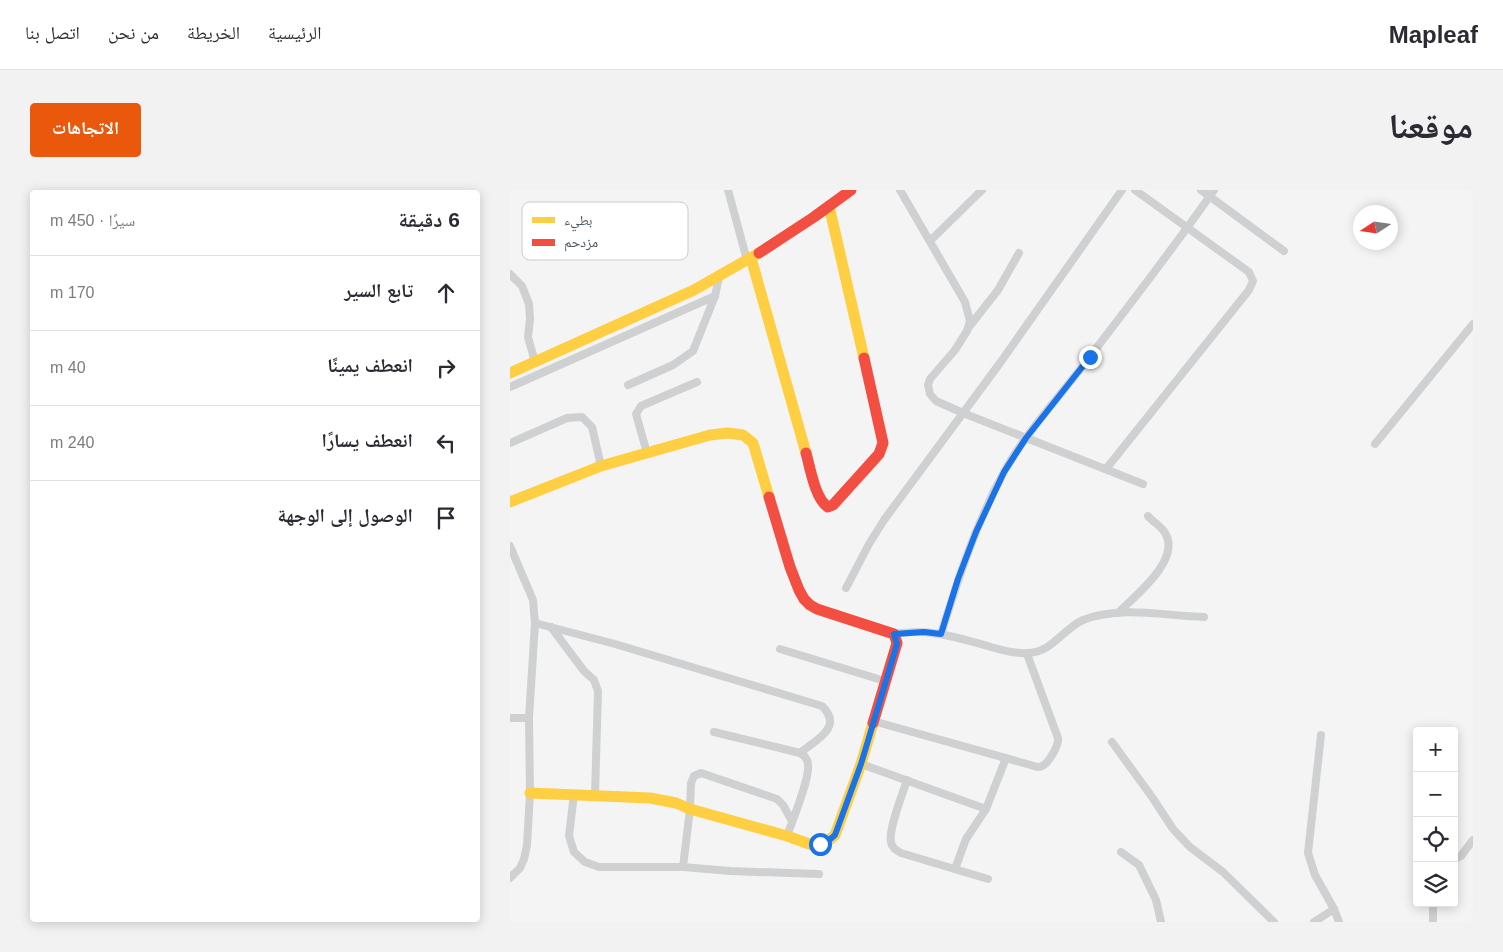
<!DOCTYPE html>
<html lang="ar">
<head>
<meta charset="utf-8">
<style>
  :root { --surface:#fff; --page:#f2f2f3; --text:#2b2b33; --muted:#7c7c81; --line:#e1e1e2; --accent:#ea580c }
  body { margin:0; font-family:Arial,"Noto Naskh Arabic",sans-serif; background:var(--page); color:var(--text); direction:rtl }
  .controls { position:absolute; right:15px; bottom:15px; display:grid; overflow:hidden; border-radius:5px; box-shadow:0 2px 12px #0003 }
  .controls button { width:45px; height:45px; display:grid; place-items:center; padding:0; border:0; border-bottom:1px solid var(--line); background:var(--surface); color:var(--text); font:25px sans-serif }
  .compass { position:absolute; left:843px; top:15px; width:45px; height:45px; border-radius:50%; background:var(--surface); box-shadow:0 2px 12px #0003; rotate:258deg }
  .stop { position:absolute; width:15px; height:15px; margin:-11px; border:4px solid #1a73e8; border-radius:50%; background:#fff }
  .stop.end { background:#1a73e8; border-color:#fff; box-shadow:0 1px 5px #0008 }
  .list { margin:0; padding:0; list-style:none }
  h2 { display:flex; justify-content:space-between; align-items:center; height:65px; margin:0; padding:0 20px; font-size:21px }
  h2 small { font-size:16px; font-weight:400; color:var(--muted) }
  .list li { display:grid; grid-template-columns:32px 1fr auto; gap:15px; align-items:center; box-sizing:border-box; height:75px; padding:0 20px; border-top:1px solid var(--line) }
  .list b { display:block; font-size:19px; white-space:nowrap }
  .list em { font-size:16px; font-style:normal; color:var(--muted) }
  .icon { flex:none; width:28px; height:28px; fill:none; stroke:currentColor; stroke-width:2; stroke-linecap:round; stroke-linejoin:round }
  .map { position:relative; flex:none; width:963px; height:732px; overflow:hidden; direction:ltr; border-radius:5px }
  header { display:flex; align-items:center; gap:30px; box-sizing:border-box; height:70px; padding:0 25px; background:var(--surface); border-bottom:1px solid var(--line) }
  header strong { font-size:24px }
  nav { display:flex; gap:28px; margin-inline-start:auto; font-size:18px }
  .intro { display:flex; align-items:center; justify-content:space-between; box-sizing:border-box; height:120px; padding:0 30px }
  h1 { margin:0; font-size:35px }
  .button { padding:12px 22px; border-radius:5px; background:var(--accent); color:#fff; font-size:18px; font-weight:700 }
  main { display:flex; gap:30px; padding:0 30px }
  aside { flex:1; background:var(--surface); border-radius:5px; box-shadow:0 2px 12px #0003 }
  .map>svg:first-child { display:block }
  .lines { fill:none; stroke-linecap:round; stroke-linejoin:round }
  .street { stroke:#ced0d2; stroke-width:8 }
  .slow { stroke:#ffcf43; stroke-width:11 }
  .jam { stroke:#f24e42; stroke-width:11 }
  .route { stroke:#1a73e8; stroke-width:6 }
  .key { fill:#fff; stroke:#c9ccd0; stroke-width:1 }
  .key-label { font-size:14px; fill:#4a5661 }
</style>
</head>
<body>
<header>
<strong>Mapleaf</strong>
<nav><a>الرئيسية</a><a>الخريطة</a><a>من نحن</a><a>اتصل بنا</a></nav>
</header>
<div class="intro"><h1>موقعنا</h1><a class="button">الاتجاهات</a></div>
<main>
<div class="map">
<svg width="963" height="732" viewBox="0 0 963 732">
  <rect width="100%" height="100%" fill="#f4f4f4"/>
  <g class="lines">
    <g class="street">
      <polyline points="218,0 237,70"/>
      <polyline points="390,0 455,112 460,131 457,141 445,160 420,189 418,195 420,204 426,211 453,223 633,294"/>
      <polyline points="691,0 774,61"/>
      <polyline points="420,51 472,0"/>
      <polyline points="0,84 12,96 19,114 20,129 18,147 25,172"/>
      <polyline points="459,137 488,100 509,63"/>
      <polyline points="118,195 163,175 183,161 205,106 209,87"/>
      <polyline points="0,197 205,106"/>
      <polyline points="0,253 57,228 72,227 82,237 91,276"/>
      <polyline points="865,254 963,134"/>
      <polyline points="137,263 126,224 131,216 187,192"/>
      <polyline points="596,279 739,100 743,91 739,82 625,0"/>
      <polyline points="0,356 23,410 25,433 19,528 20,603 17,655 14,669 10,678 0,688"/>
      <polyline points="336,398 359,354 374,330 490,173 612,0"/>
      <path d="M608 423C626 405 675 367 653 340 649 335 642 331 638 326"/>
      <path d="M25 433 105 454 312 516C334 537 306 550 290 563"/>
      <polyline points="41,437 74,481 84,490 88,501 85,605"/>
      <path d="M384 444C396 443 409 440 422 443 439 445 457 450 474 455 488 459 503 464 519 463 542 462 553 439 573 430 612 415 654 426 694 427"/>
      <path d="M431 444C448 389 466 333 494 282 513 247 543 214 568 182 614 122 661 62 704 0"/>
      <polyline points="270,459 375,491"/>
      <polyline points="0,528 19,528"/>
      <path d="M363 531 524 576C527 577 529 578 532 576 539 573 549 555 548 548L517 464"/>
      <path d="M204 542 290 563C295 566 298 569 298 575 300 588 282 632 277 646"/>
      <polyline points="811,545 798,663 805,685 824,719 829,732"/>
      <polyline points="602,552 642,607 663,639 680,657 713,682 764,732"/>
      <polyline points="351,574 476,619"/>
      <path d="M397 590C393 603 378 640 381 652 382 658 386 660 391 663L478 689"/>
      <polyline points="64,604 59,646 64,662 75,672 89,677 173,677 220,681 309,684"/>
      <polyline points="611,662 629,675 646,710 651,732"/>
      <polyline points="944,669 951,666 963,650"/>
      <polyline points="173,677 180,619 181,593 184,586 191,583 267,609 273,615 282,631"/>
      <polyline points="445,679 456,649 476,619 496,568"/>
      <polyline points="923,713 923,732"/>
      <polyline points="804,732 824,719"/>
    </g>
    <g class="slow">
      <polyline points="319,16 354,168"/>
      <polyline points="241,68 296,263"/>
      <polyline points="0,183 184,100 249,63"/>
      <polyline points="0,312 91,276 200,245 218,243 233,245 243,253 259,307"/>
      <polyline points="20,603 140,608 166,613 180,619 277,646 302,655 317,652 325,645 351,574 363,533"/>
    </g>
    <g class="jam">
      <polyline points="249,63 304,27 341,0"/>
      <path d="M296 263C300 277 305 309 318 317L323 315 369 264 373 253 354 168"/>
      <polyline points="259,307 280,377 289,400 294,409 300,415 307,419 384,444 387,453 363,533"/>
    </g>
  </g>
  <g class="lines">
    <polyline class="route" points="310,654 317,652 325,645 351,574 387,454 384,444 414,442 431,444 448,389 466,342 494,282 516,248 580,167"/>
  </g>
  <rect x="12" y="12" width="166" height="58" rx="8" class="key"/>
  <rect x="22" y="27" width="23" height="6" fill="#ffcf43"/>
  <rect x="22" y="49" width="23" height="7" fill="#f24e42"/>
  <g class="key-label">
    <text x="54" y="35">بطيء</text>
    <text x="54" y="57">مزدحم</text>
  </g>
</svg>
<div class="controls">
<button>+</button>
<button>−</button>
<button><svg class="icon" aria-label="locate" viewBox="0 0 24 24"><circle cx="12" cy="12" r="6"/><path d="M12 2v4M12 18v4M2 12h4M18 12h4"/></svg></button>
<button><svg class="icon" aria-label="layers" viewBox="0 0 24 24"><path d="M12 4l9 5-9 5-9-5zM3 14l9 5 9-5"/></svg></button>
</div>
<svg class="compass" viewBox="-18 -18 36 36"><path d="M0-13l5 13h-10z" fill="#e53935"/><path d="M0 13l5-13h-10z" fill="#7c7c81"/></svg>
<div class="stop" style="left:310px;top:654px"></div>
<div class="stop end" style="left:580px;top:167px"></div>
</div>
<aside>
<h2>6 دقيقة<small>سيرًا · 450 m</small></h2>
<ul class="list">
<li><svg class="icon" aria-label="ahead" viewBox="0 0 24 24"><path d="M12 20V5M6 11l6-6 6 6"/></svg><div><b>تابع السير</b></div><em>170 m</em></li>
<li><svg class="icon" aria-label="right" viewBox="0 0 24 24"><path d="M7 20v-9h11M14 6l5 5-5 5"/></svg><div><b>انعطف يمينًا</b></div><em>40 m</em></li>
<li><svg class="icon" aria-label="left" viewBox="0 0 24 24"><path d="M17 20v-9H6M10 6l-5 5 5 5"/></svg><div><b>انعطف يسارًا</b></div><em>240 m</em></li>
<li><svg class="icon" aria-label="arrive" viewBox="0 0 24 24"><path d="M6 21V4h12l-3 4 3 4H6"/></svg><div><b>الوصول إلى الوجهة</b></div></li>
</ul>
</aside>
</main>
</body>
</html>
